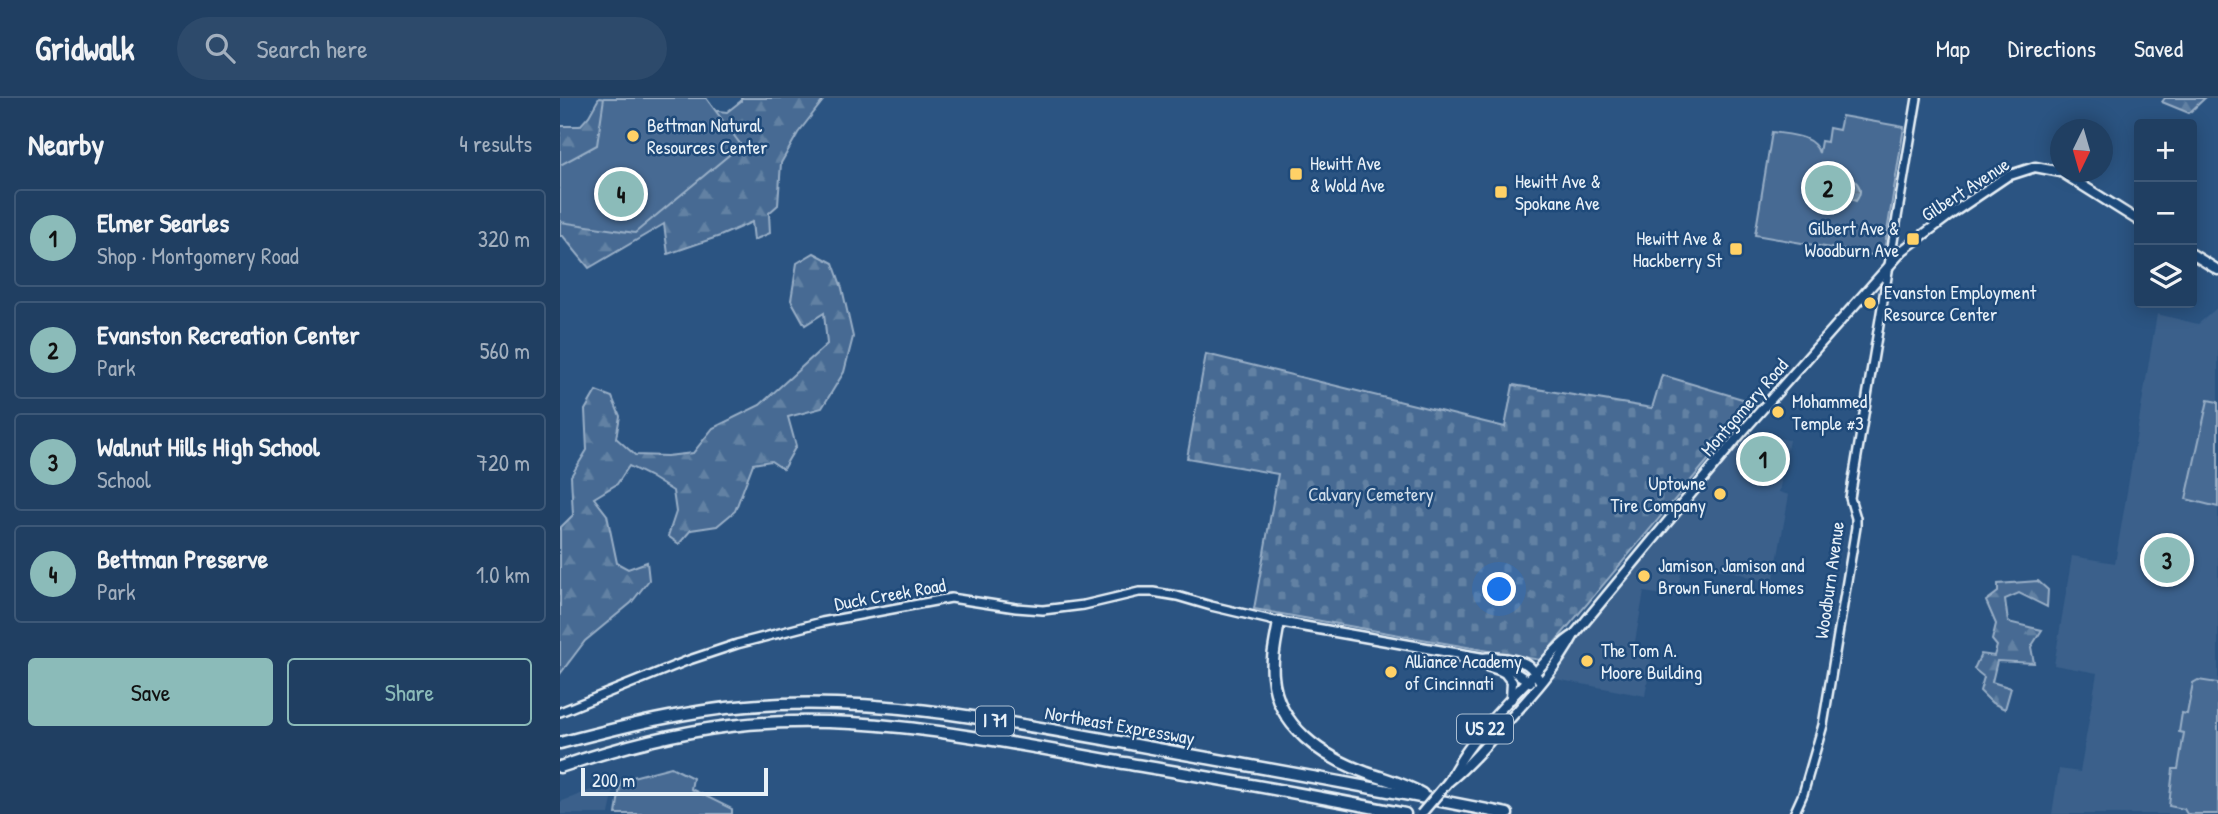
<!DOCTYPE html>
<html lang="en">
<head>
<meta charset="utf-8">
<style>
  :root { --surface:#203f62; --page:#2d4a6b; --text:#f1f3f6; --muted:#a2afbe; --line:#3d5877; --accent:#8bbbb9 }
  body { margin:0; font-family:"Patrick Hand",sans-serif; background:var(--page); color:var(--text) }
  .controls { position:absolute; right:21px; top:21px; display:grid; overflow:hidden; border-radius:7px; box-shadow:0 4px 18px #0003 }
  .controls button { width:63px; height:63px; display:grid; place-items:center; padding:0; border:0; border-bottom:2px solid var(--line); background:var(--surface); color:var(--text); font:35px sans-serif }
  .compass { position:absolute; left:1490px; top:21px; width:63px; height:63px; border-radius:50%; background:var(--surface); box-shadow:0 4px 18px #0003; rotate:185deg }
  .scale { position:absolute; left:21px; bottom:18px; width:187px; box-sizing:border-box; padding-left:7px; border:4px solid #e8f1f8; border-top:0; font-size:19px; line-height:24px; white-space:nowrap; color:#e8f1f8; -webkit-text-stroke:5px #1f4a7a; paint-order:stroke }
  .you { position:absolute; left:940px; top:492px; width:24px; height:24px; margin:-18px; border:5px solid #fff; border-radius:50%; background:#1a73e8; box-shadow:0 0 0 10px #1a73e833 }
  .badge { display:grid; place-items:center; width:46px; height:46px; border-radius:50%; background:var(--accent); color:#111; font-size:23px; font-weight:700 }
  .pin { position:absolute; translate:-50% -50%; border:4px solid #fff; box-shadow:0 2px 7px #0006 }
  .list { margin:0; padding:0; list-style:none }
  h2 { display:flex; justify-content:space-between; align-items:center; height:91px; margin:0; padding:0 28px; font-size:30px }
  h2 small { font-size:23px; font-weight:400; color:var(--muted) }
  .list li { display:grid; grid-template-columns:46px 1fr auto; gap:21px; align-items:center; box-sizing:border-box; height:98px; margin:0 14px 14px; padding:0 14px; border:2px solid var(--line); border-radius:7px }
  .list b { display:block; font-size:26px; white-space:nowrap }
  .list p { margin:0; font-size:23px; white-space:nowrap; color:var(--muted) }
  .list em { font-size:23px; font-style:normal; color:var(--muted) }
  .actions { display:flex; gap:14px; padding:21px 28px }
  .actions a { flex:1; padding:16px 0; border:2px solid var(--accent); border-radius:7px; text-align:center; font-size:24px; color:var(--accent) }
  .actions .main { background:var(--accent); color:#111 }
  .icon { flex:none; width:38px; height:38px; fill:none; stroke:currentColor; stroke-width:2; stroke-linecap:round; stroke-linejoin:round }
  .map { position:relative; flex:none; width:1658px; height:716px; overflow:hidden }
  header { display:flex; align-items:center; gap:42px; box-sizing:border-box; height:98px; padding:0 35px; background:var(--surface); border-bottom:2px solid var(--line) }
  header strong { font-size:33px }
  nav { display:flex; gap:38px; margin-inline-start:auto; font-size:24px }
  .search { width:490px; height:63px; background:var(--page); display:flex; align-items:center; gap:18px; box-sizing:border-box; padding:0 24px; border-radius:38px; color:var(--muted); font-size:26px }
  main { display:flex }
  aside { flex:1; background:var(--surface) }
  .map>svg:first-child { display:block }
  .built { fill:#3a608b }
  .forest { fill:url(#forest-firs); stroke:#98aec6; stroke-width:2 }
  .cemetery { fill:url(#cemetery-stones); stroke:#98aec6; stroke-width:2 }
  .park { fill:#476b93; stroke:#98aec6; stroke-width:2 }
  .water { fill:url(#water-waves); stroke:#a0b6cb; stroke-width:2 }
  .lines { fill:none; stroke-linecap:round; stroke-linejoin:round }
  .secondary-casing { stroke:#e8f1f8; stroke-width:12 }
  .primary-casing { stroke:#e8f1f8; stroke-width:13 }
  .highway-casing { stroke:#e8f1f8; stroke-width:15 }
  .secondary { stroke:#1f4a7a; stroke-width:7 }
  .primary { stroke:#1f4a7a; stroke-width:8 }
  .highway { stroke:#1f4a7a; stroke-width:10 }
  .primary-bridge-casing { stroke:#e8f1f8; stroke-width:13; stroke-linecap:butt }
  .primary-bridge { stroke:#1f4a7a; stroke-width:8 }
  .poi-dot { fill:#ffd166; stroke:#1f4a7a; stroke-width:2.5 }
  .labels { text-anchor:middle; stroke-width:5; stroke-linejoin:round; paint-order:stroke }
  .shield { fill:#1f4a7a; stroke:#acbfd2; stroke-width:2 }
  .shield-label { font-size:18px; font-weight:bold; fill:#e8f1f8 }
  .poi-label { font-size:19px; fill:#e8f1f8; stroke:#1f4a7a; text-anchor:start }
  .street-label { font-size:19px; fill:#e8f1f8; stroke:#1f4a7a }
  .park-label { font-size:19px; fill:#d0dde9; stroke:#1f4a7a }
</style>
</head>
<body>
<header>
<strong>Gridwalk</strong>
<div class="search"><svg class="icon" aria-label="search" viewBox="0 0 24 24"><circle cx="10" cy="10" r="6"/><path d="M15 15l6 6"/></svg>Search here</div>
<nav><a>Map</a><a>Directions</a><a>Saved</a></nav>
</header>
<main>
<aside>
<h2>Nearby<small>4 results</small></h2>
<ul class="list">
<li><span class="badge">1</span><div><b>Elmer Searles</b><p>Shop · Montgomery Road</p></div><em>320 m</em></li>
<li><span class="badge">2</span><div><b>Evanston Recreation Center</b><p>Park</p></div><em>560 m</em></li>
<li><span class="badge">3</span><div><b>Walnut Hills High School</b><p>School</p></div><em>720 m</em></li>
<li><span class="badge">4</span><div><b>Bettman Preserve</b><p>Park</p></div><em>1.0 km</em></li>
</ul>
<div class="actions"><a class="main">Save</a><a>Share</a></div>
</aside>
<div class="map">
<svg width="1658" height="716" viewBox="0 0 1658 716">
  <defs>
    <pattern id="forest-firs" width="22" height="20" patternUnits="userSpaceOnUse" patternTransform="scale(1.75)"><rect width="22" height="20" fill="#476b93"/><path d="M5 1l3.5 6h-7zM16 11l3.5 6h-7z" fill="#6281a3"/></pattern>
    <pattern id="cemetery-stones" width="16" height="16" patternUnits="userSpaceOnUse" patternTransform="scale(1.75)"><rect width="16" height="16" fill="#476b93"/><path d="M2 7V4a2 2 0 0 1 4 0v3zM10 15v-3a2 2 0 0 1 4 0v3z" fill="#6281a3"/></pattern>
    <pattern id="water-waves" width="16" height="10" patternUnits="userSpaceOnUse" patternTransform="scale(1.75)"><rect width="16" height="10" fill="#708ead"/><path d="M0 5q4-4 8 0t8 0" fill="none" stroke="#61768a"/></pattern>
  </defs>
  <rect width="100%" height="100%" fill="#2b5482"/>
  <filter id="ink" filterUnits="userSpaceOnUse"><feTurbulence type="fractalNoise" baseFrequency=".0143" numOctaves="2"/><feDisplacementMap in="SourceGraphic" scale="14" xChannelSelector="R" yChannelSelector="G"/><feConvolveMatrix kernelMatrix="1 2 1 2 8 2 1 2 1" color-interpolation-filters="sRGB"/></filter>
  <g filter="url(#ink)">
    <g class="built">
      <polygon points="1658,209 1658,716 1492,716 1499,671 1520,674 1537,575 1494,567 1512,458 1555,465 1597,216 1638,226"/>
      <polygon points="1182,334 1229,342 1219,394 1229,397 1213,486 1174,474 1123,466 1116,499 1084,494 1074,549 1093,552 1085,598 985,579"/>
      <polygon points="56,682 49,716 0,716 0,704"/>
    </g>
    <g class="forest">
      <polygon points="39,0 167,14 181,3 181,0 265,0 238,35 221,65 218,107 209,115 210,135 194,142 192,124 160,138 108,156 104,126 29,170 3,138 0,138 0,28 20,28 29,18"/>
      <polygon points="1605,0 1645,0 1629,15 1602,4"/>
      <polygon points="254,155 273,165 282,190 293,239 284,274 262,310 228,319 236,348 223,371 211,363 193,366 175,413 157,428 131,432 119,446 108,438 116,414 113,393 89,378 69,368 57,386 34,400 47,417 57,465 68,471 87,464 89,482 71,505 25,543 0,576 0,430 13,417 11,378 27,352 25,312 36,293 52,299 60,318 56,340 75,357 107,358 133,355 153,330 200,307 267,246 264,215 245,227 231,202 237,165"/>
      <polygon points="1478,483 1488,492 1487,509 1459,495 1445,501 1448,524 1482,532 1471,549 1474,565 1437,563 1432,584 1451,590 1445,611 1432,605 1420,593 1424,579 1414,571 1421,556 1434,558 1437,548 1432,542 1436,526 1426,503 1438,494 1438,486"/>
    </g>
    <polygon class="cemetery" points="646,256 945,329 953,287 1092,310 1102,277 1196,305 980,562 694,511 718,376 627,360"/>
    <g class="park">
      <polygon points="44,0 146,0 181,47 75,135 0,124 0,67 37,47"/>
      <path d="M1282 18 1344 29 1323 159 1195 137 1212 34C1229 37 1253 36 1259 55L1261 43 1267 44 1269 30 1279 32Z"/>
      <polygon points="1648,302 1658,304 1658,409 1626,401"/>
      <polygon points="1638,582 1658,585 1658,716 1627,716 1624,711 1609,708 1613,671 1618,671 1624,635 1619,634 1622,615 1627,616 1633,585"/>
      <polygon points="111,669 133,680 131,691 172,711 172,716 56,716 61,682"/>
    </g>
    <path class="water" d="M1276 83 1287 85V90H1289L1295 83C1302 90 1301 96 1296 103L1285 99 1283 108 1273 107Z"/>
    <g class="lines">
      <g class="secondary-casing">
        <g id="secondary">
          <polyline points="0,614 129,562 177,546 262,524 391,500 456,510 483,512 524,507 579,494 593,494 617,498 651,508 719,524"/>
          <polyline points="1234,716 1243,696 1263,627 1296,429 1296,420 1290,400 1357,0"/>
        </g>
      </g>
      <g class="primary-casing">
        <g id="primary">
          <polyline points="1632,156 1658,172"/>
          <path d="M719 524 923 560C933 558 963 561 970 569 974 573 977 579 981 584"/>
          <polyline points="902,560 939,572 945,575 952,584 951,601"/>
          <polyline points="938,567 950,571 970,584"/>
          <path d="M889 683C908 643 943 609 973 577 986 564 996 549 1011 539"/>
          <path d="M888 684C908 669 922 651 939 633 966 603 995 573 1014 537L1182 334 1329 168 1343 152 1391 116 1447 78 1475 69 1501 74 1579 123"/>
        </g>
      </g>
      <g class="highway-casing">
        <g id="highway">
          <path d="M719 524C716 542 711 561 713 578 717 629 763 659 807 675 826 681 844 686 862 696"/>
          <path d="M0 645C62 629 123 613 187 608 318 597 448 624 576 647 700 670 824 691 947 716"/>
          <path d="M0 669C56 650 111 635 170 628 298 613 427 641 553 663 651 680 748 696 845 716"/>
        </g>
      </g>
      <use href="#secondary" class="secondary"/>
      <use href="#primary" class="primary"/>
      <use href="#highway" class="highway"/>
      <g class="primary-bridge-casing">
        <polyline id="primary-bridge" points="861,716 888,684"/>
      </g>
      <use href="#primary-bridge" class="primary-bridge"/>
    </g>
  </g>
  <g class="poi-dot">
    <circle cx="73" cy="38" r="7"/>
    <rect x="729" y="69" width="14" height="14" rx="3.5"/>
    <rect x="934" y="87" width="14" height="14" rx="3.5"/>
    <rect x="1346" y="134" width="14" height="14" rx="3.5"/>
    <rect x="1169" y="144" width="14" height="14" rx="3.5"/>
    <circle cx="1310" cy="205" r="7"/>
    <circle cx="1218" cy="314" r="7"/>
    <circle cx="1160" cy="396" r="7"/>
    <circle cx="1084" cy="478" r="7"/>
    <circle cx="1027" cy="563" r="7"/>
    <circle cx="831" cy="574" r="7"/>
  </g>
  <g class="labels">
    <g class="shield">
      <rect x="416" y="608.5" width="38" height="29" rx="5"/>
      <rect x="897" y="616.5" width="56" height="29" rx="5"/>
    </g>
    <g class="shield-label">
      <text x="435" y="629">I 71</text>
      <text x="925" y="637">US 22</text>
    </g>
    <g class="poi-label">
      <text x="87" y="34">Bettman Natural<tspan x="87" dy="22">Resources Center</tspan></text>
      <text x="750" y="72">Hewitt Ave<tspan x="750" dy="22">&amp; Wold Ave</tspan></text>
      <text x="955" y="90">Hewitt Ave &amp;<tspan x="955" dy="22">Spokane Ave</tspan></text>
      <text x="1339" y="137" text-anchor="end">Gilbert Ave &amp;<tspan x="1339" dy="22">Woodburn Ave</tspan></text>
      <text x="1162" y="147" text-anchor="end">Hewitt Ave &amp;<tspan x="1162" dy="22">Hackberry St</tspan></text>
      <text x="1324" y="201">Evanston Employment<tspan x="1324" dy="22">Resource Center</tspan></text>
      <text x="1232" y="310">Mohammed<tspan x="1232" dy="22">Temple #3</tspan></text>
      <text x="1146" y="392" text-anchor="end">Uptowne<tspan x="1146" dy="22">Tire Company</tspan></text>
      <text x="1098" y="474">Jamison, Jamison and<tspan x="1098" dy="22">Brown Funeral Homes</tspan></text>
      <text x="1041" y="559">The Tom A.<tspan x="1041" dy="22">Moore Building</tspan></text>
      <text x="845" y="570">Alliance Academy<tspan x="845" dy="22">of Cincinnati</tspan></text>
    </g>
    <g class="street-label">
      <text transform="translate(1405 91) rotate(-33)" y="7">Gilbert Avenue</text>
      <text transform="translate(1184 309) rotate(-49)" y="7">Montgomery Road</text>
      <text transform="translate(1269 482) rotate(-82)" y="7">Woodburn Avenue</text>
      <text transform="translate(330 496) rotate(-10)" y="7">Duck Creek Road</text>
      <text transform="translate(560 627) rotate(10)" y="7">Northeast Expressway</text>
    </g>
    <g class="park-label">
      <text x="811" y="403">Calvary Cemetery</text>
    </g>
  </g>
</svg>
<div class="controls">
<button>+</button>
<button>−</button>
<button><svg class="icon" aria-label="layers" viewBox="0 0 24 24"><path d="M12 4l9 5-9 5-9-5zM3 14l9 5 9-5"/></svg></button>
</div>
<svg class="compass" viewBox="-18 -18 36 36"><path d="M0-13l5 13h-10z" fill="#e53935"/><path d="M0 13l5-13h-10z" fill="#a2afbe"/></svg>
<div class="scale">200 m</div>
<div class="you"></div>
<div class="pin badge" style="left:1203px;top:361px">1</div>
<div class="pin badge" style="left:1268px;top:90px">2</div>
<div class="pin badge" style="left:1607px;top:462px">3</div>
<div class="pin badge" style="left:61px;top:96px">4</div>
</div>
</main>
</body>
</html>
